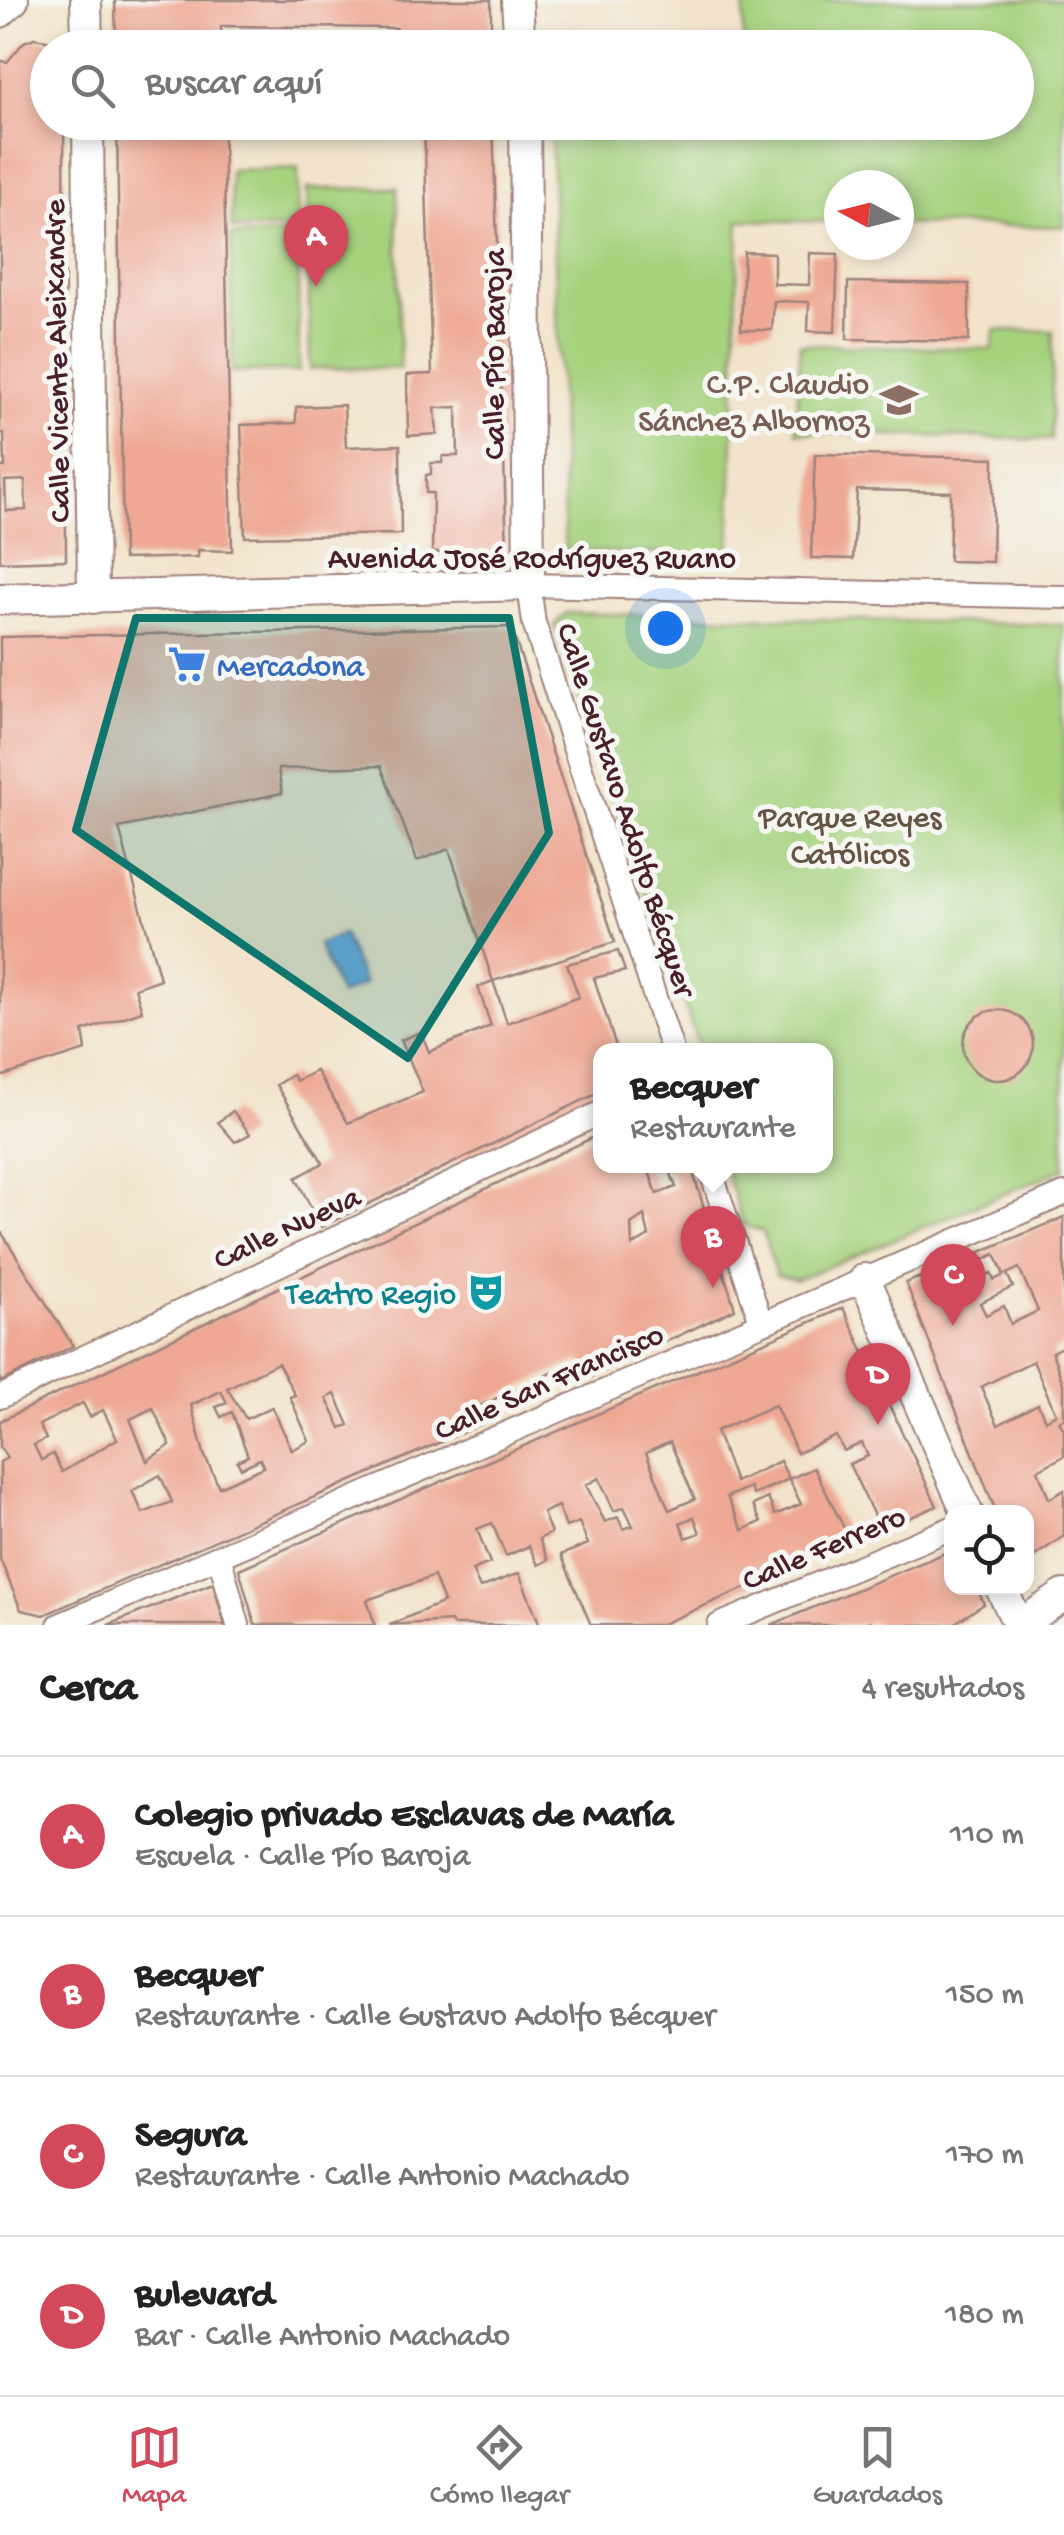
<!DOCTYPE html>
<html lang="es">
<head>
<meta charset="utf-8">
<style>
  :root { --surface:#fff; --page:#f6f6f6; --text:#222; --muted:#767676; --line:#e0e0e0; --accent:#d1495b }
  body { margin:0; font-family:"Gochi Hand",sans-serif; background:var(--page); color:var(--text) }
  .controls { position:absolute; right:30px; bottom:30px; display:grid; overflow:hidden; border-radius:20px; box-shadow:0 5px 15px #0003 }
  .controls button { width:90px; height:90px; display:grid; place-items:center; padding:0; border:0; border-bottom:2px solid var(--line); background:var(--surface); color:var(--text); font:50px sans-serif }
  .compass { position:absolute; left:824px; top:170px; width:90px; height:90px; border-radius:50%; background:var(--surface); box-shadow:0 5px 15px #0003; rotate:277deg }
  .you { position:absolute; left:665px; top:628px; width:35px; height:35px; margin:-25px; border:8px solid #fff; border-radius:50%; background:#1a73e8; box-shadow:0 0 0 15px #1a73e833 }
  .badge { display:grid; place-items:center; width:65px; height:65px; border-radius:50%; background:var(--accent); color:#fff; font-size:32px; font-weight:700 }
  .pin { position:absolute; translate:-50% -82px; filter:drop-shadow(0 2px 5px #0008) }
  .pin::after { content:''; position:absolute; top:52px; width:35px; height:30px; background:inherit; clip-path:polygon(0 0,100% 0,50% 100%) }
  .popup { position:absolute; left:593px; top:1043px; width:240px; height:130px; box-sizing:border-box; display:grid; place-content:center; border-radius:20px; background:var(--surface); filter:drop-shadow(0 2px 8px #0005); font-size:32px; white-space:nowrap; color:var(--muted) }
  .popup b { font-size:38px; color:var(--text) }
  .popup::after { content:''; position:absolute; left:50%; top:100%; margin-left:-20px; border:20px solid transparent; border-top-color:var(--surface) }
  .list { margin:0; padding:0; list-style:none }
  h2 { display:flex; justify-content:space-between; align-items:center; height:130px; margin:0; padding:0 40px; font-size:42px }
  h2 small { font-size:32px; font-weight:400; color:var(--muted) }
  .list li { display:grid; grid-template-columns:65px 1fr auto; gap:30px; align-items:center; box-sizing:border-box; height:160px; padding:0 40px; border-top:2px solid var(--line) }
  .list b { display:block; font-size:38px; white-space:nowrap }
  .list p { margin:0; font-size:32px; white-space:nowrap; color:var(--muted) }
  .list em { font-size:32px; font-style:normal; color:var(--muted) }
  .icon { flex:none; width:55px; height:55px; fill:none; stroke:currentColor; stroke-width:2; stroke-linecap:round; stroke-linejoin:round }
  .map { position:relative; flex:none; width:1064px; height:1625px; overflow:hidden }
  .search { position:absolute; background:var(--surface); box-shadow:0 5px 15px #0003; left:30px; right:30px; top:30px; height:110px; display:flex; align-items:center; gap:25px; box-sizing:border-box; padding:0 35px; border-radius:55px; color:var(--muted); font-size:38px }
  .sheet { height:770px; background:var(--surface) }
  nav { display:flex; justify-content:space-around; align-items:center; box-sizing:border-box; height:140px; border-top:2px solid var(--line); background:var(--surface); font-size:28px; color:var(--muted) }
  nav a { display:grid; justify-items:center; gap:5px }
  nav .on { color:var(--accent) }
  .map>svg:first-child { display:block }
  .green { fill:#a6d27e; stroke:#787854; stroke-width:2.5 }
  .water { fill:#6eabe0; stroke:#5c6586; stroke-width:2.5 }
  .building { fill:#eea894; fill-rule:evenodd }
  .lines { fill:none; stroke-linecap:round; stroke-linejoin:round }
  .pedestrian-casing { stroke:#9e827c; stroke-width:26 }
  .minor-casing { stroke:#9e827c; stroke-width:34 }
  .pedestrian { stroke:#fff; stroke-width:22 }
  .minor { stroke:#fff; stroke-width:30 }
  .marked { fill:#0f766e; fill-opacity:0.2; stroke:#0f766e; stroke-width:8; stroke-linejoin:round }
  .labels { text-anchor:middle; stroke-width:10; stroke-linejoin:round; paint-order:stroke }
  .street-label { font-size:32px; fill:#4a1f2b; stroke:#f6f6f2 }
  .education-label { font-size:32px; fill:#785e54; stroke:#f6f6f2; text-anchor:end }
  .shop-label { font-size:32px; fill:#366cbe; stroke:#f6f6f2; text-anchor:start }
  .park-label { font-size:32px; fill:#654; stroke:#f6f6f2 }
  .culture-label { font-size:32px; fill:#0d838f; stroke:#f6f6f2; text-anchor:end }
</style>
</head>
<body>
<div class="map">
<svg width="1064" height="1625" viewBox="0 0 1064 1625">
  <rect width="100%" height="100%" fill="#f6f6f2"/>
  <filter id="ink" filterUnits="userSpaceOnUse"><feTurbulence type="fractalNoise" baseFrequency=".01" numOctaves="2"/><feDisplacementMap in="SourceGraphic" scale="20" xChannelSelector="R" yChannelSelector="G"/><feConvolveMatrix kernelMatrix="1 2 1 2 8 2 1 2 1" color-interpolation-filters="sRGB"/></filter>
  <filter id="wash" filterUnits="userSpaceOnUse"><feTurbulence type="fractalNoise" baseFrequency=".0048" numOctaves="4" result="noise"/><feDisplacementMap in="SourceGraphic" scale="40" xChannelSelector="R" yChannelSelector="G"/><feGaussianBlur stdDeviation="2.25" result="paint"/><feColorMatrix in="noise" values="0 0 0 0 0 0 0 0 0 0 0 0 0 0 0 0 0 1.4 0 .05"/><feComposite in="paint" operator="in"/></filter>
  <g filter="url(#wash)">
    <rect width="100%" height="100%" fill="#f2e4cc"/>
    <g class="green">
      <polygon points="744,0 1064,0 1064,227 899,224 899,185 839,185 839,222 739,220 730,555 565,551 551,135 740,140 741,123 1016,122 1016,48 743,47"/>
      <polygon points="298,168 298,229 232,229 230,170"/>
      <polygon points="397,188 400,368 310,369 307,189"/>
      <polygon points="298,234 299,371 232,372 231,236"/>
      <polygon points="995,330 1053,331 1051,440 796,432 800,344 992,349"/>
      <polygon points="566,613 1064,625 1064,1169 796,1280 776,1275 763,1232 743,1224 724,1166 826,1166 826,1050 700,1050 554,625"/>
    </g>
    <polygon class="water" points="343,934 364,984 340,995 318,945"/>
    <g id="blocks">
      <g class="building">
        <polygon points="115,0 491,0 491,48 397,48 396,28 221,26 222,48 116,48"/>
        <path d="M34 38 52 41 59 48H48V122H64L66 560 0 562V467H5L4 433 0 434V61L7 62 24 42ZM25 480 26 510 6 511 5 481Z"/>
        <polygon points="117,122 223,122 232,551 198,550 198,557 123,559"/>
        <polygon points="424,122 493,122 507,551 432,553 433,493 426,493 426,475 431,474 431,463 442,463 443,456 458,456 457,407 435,408 437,434 408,436 407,375 432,374"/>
        <polygon points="744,252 774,253 774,284 809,285 810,253 838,254 835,332 808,331 809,302 774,301 772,330 741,330"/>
        <polygon points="848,282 969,284 969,341 847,339"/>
        <polygon points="344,405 346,447 400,445 401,534 245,537 241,425 296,423 296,407"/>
        <polygon points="815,454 994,458 992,562 949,561 951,492 857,490 853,559 811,558"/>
        <polygon points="511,627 615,942 493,981 507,1023 579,997 567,964 618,951 625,971 594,978 617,1050 600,1050 600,1092 321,1227 296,1178 323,1163 276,1085 292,1075 296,1081 316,1071 348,1123 423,1092 401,1040 421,1032 429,1052 491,1026 478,987 493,981 449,849 417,861 381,766 278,769 282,793 119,828 160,979 135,988 142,1011 83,1031 86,1050 0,1077 0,637"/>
        <circle cx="998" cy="1045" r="35"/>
        <polygon points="233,1111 250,1134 235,1142 218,1122"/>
        <path d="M600 1134V1166H647L657 1194 676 1187 668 1166H691L735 1309 587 1379 580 1360 475 1408 482 1424 44 1615 21 1610 0 1559V1462L7 1458 0 1447V1421ZM644 1215 649 1236 632 1246 631 1224ZM278 1363 295 1395 290 1397 309 1441 292 1450 272 1407 246 1419 227 1388ZM221 1391 227 1403 216 1407 221 1417 232 1412 248 1456 237 1461 241 1468 260 1459 264 1467 219 1487 204 1454 191 1405ZM335 1394 349 1425 341 1428 326 1398ZM83 1403 90 1417 103 1410 117 1439 62 1472 53 1454 41 1460 34 1445 46 1439 39 1425ZM153 1408 170 1445 147 1461 130 1419ZM160 1475 172 1502 143 1513 132 1491Z"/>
        <path d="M1064 1217V1346L1052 1352 1064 1387V1419L1059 1421 1064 1430V1456L1038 1470 1049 1499 1064 1490V1536L1026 1562V1512H996L906 1283ZM995 1254 1004 1275 994 1280 991 1273 980 1278 974 1264ZM1019 1268 1038 1311 1011 1324 1004 1306 986 1315 980 1303 1013 1287 1007 1274ZM1033 1361 1056 1414 1045 1420 1038 1404 998 1425 981 1387Z"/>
        <polygon points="0,1230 73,1346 0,1382"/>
        <path d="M843 1308 937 1506 881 1530 849 1464 868 1456 862 1443 844 1451 836 1436 797 1453 775 1405 716 1431 735 1482 780 1461 789 1479 814 1468 851 1542 660 1625H591L561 1555 588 1544 579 1522 566 1527 558 1506 543 1513 551 1533 539 1539 548 1560 538 1565 529 1546 506 1556 492 1523 477 1529 490 1563 472 1570 480 1588 519 1573 540 1625H453L451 1621 389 1625 444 1602 434 1576 367 1600 375 1625H255L239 1569ZM670 1442 695 1499 669 1510 646 1453ZM599 1478 614 1511 624 1507 633 1526 623 1529 618 1517 605 1522 586 1485ZM789 1479 801 1504 775 1515 768 1498 753 1505 761 1522 743 1530 727 1497 750 1487 753 1495ZM694 1517 700 1533 686 1538 680 1523Z"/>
        <polygon points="952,1550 952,1588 977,1588 984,1604 952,1625 875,1625 870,1621 864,1625 771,1625"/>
        <polygon points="213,1583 225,1625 108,1625"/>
      </g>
    </g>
  </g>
  <g filter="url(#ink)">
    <use href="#blocks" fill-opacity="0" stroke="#9e827c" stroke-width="2.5"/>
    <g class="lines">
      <g class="pedestrian-casing">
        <g id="pedestrian">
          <polyline points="672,1050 534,623 529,585 1064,597"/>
          <polyline points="709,1166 761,1322"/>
          <polyline points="0,1397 600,1113"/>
          <polyline points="220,1559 238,1625"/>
          <polyline points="59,1625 1064,1194"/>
          <polyline points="719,1625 952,1528"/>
        </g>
      </g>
      <g class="minor-casing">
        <g id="minor">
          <polyline points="86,0 87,48"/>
          <polyline points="517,0 520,48"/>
          <polyline points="0,12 13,0"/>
          <polyline points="88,122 93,598"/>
          <polyline points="0,599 529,585 525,122"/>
          <polyline points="865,1279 967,1512"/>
          <polyline points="1001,1588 1019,1625"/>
          <polyline points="1020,1625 1064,1595"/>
        </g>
      </g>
      <use href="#pedestrian" class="pedestrian"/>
      <use href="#minor" class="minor"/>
    </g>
  </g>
  <path class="marked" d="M136 618H509L549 833 408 1058 76 830Z"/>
  <defs>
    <g id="university-bare" transform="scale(3)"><path d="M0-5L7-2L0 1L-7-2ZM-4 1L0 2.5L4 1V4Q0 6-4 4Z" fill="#8d6e63" stroke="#f6f6f2" stroke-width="2.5" paint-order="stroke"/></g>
    <g id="supermarket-bare" transform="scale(3)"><path d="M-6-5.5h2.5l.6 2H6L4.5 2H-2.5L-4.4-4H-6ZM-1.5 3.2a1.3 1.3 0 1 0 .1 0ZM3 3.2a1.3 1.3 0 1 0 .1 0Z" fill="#3f7fe0" stroke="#f6f6f2" stroke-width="2.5" paint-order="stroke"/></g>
    <g id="theatre-bare" transform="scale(3)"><path d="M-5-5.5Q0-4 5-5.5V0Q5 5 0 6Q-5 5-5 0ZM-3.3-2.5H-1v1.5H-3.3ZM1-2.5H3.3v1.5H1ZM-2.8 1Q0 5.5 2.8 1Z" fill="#0f9aa8" stroke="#f6f6f2" stroke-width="2.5" paint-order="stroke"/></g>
  </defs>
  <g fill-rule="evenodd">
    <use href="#university-bare" x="899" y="400"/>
    <use href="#supermarket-bare" x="187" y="664"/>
    <use href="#theatre-bare" x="486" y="1292"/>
  </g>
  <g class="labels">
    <g class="street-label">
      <text transform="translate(492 354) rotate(-90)" y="11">Calle Pío Baroja</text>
      <text transform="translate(55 361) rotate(-91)" y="11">Calle Vicente Aleixandre</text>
      <text x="532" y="567">Avenida José Rodríguez Ruano</text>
      <text transform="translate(628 809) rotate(72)" y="11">Calle Gustavo Adolfo Bécquer</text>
      <text transform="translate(286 1226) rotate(-25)" y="11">Calle Nueva</text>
      <text transform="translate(548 1380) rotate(-24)" y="11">Calle San Francisco</text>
      <text transform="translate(823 1546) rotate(-23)" y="11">Calle Ferrero</text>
    </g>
    <g class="education-label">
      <text x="869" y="393">C.P. Claudio<tspan x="869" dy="37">Sánchez Albornoz</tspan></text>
    </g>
    <g class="shop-label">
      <text x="217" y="675">Mercadona</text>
    </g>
    <g class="park-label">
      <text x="850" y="826">Parque Reyes<tspan x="850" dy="37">Católicos</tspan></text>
    </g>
    <g class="culture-label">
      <text x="456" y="1303">Teatro Regio</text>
    </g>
  </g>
</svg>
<div class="controls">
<button><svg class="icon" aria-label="locate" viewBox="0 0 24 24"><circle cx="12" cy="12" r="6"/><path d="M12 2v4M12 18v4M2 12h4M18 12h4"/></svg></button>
</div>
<svg class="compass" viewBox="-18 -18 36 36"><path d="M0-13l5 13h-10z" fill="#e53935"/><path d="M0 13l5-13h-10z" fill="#767676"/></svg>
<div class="you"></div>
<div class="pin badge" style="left:316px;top:287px">A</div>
<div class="pin badge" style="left:713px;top:1288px">B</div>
<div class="popup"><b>Becquer</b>Restaurante</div>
<div class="pin badge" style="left:953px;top:1326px">C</div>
<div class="pin badge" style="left:878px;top:1425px">D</div>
<div class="search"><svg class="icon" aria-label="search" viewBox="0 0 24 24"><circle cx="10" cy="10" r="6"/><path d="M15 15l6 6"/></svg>Buscar aquí</div>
</div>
<section class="sheet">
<h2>Cerca<small>4 resultados</small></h2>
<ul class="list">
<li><span class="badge">A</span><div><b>Colegio privado Esclavas de María</b><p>Escuela · Calle Pío Baroja</p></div><em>110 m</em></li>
<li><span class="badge">B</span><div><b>Becquer</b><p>Restaurante · Calle Gustavo Adolfo Bécquer</p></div><em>150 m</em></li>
<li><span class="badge">C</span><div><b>Segura</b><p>Restaurante · Calle Antonio Machado</p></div><em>170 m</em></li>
<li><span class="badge">D</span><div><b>Bulevard</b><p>Bar · Calle Antonio Machado</p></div><em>180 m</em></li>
</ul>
</section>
<nav>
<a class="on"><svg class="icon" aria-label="map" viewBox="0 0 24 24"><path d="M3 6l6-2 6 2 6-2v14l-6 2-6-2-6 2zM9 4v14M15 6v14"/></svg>Mapa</a>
<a><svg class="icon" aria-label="directions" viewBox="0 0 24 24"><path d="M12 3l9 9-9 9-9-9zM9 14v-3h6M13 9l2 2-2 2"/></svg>Cómo llegar</a>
<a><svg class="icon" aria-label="saved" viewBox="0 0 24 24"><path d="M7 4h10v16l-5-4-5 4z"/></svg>Guardados</a>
</nav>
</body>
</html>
